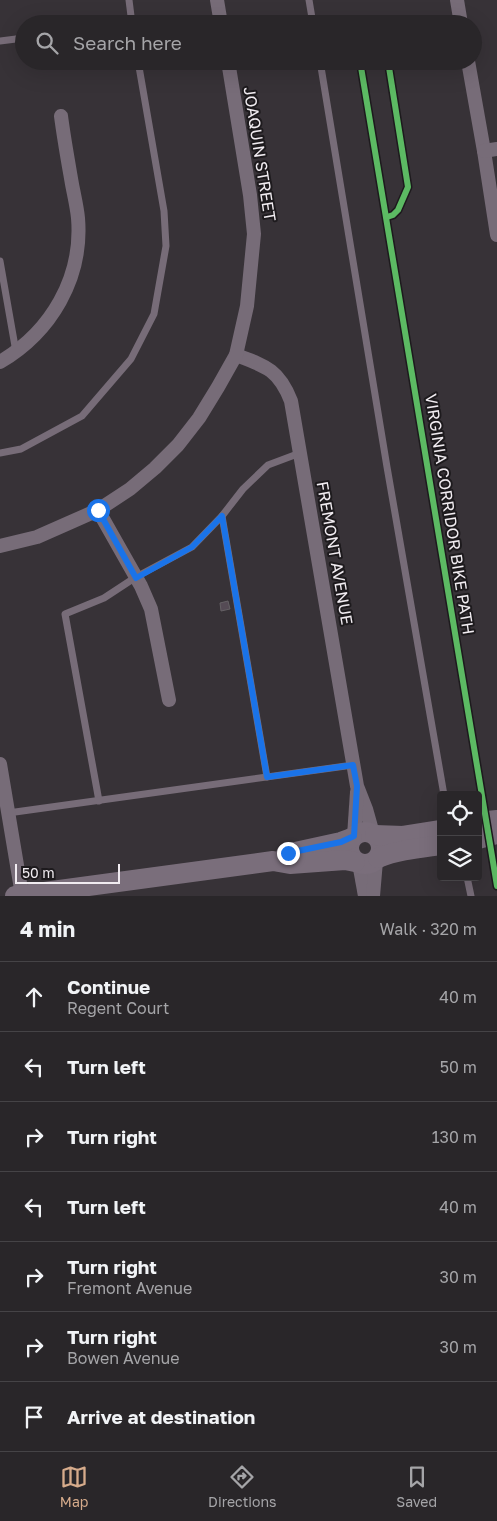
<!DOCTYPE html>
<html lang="en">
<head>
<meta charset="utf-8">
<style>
  :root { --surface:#292629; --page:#353235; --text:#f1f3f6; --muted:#a5a5a8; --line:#454346; --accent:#d6ab8b }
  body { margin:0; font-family:"Golos Text",sans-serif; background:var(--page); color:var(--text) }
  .controls { position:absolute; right:15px; bottom:15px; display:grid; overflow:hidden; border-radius:5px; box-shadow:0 5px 20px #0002 }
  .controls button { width:45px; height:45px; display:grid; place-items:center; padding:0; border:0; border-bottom:1px solid var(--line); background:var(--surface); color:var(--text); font:25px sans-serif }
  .scale { position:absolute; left:15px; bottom:12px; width:105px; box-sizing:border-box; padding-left:5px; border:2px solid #f1ecf1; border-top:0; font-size:14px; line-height:18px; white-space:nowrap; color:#f1ecf1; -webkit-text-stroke:4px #1d1a1d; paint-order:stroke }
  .stop { position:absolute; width:15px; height:15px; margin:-11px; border:4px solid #1a73e8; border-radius:50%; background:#fff }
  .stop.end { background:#1a73e8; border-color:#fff; box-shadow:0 1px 5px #0008 }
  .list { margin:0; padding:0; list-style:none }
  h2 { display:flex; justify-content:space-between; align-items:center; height:65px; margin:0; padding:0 20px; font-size:21px }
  h2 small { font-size:16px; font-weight:400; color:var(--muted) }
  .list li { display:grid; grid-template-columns:32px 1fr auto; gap:15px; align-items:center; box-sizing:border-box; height:70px; padding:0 20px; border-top:1px solid var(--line) }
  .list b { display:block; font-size:19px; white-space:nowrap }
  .list p { margin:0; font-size:16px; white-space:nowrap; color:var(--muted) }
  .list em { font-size:16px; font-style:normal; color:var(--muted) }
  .icon { flex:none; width:28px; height:28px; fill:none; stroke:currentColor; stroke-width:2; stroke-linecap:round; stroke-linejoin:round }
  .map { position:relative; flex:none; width:497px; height:896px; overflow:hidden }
  .search { position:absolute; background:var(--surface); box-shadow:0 5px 20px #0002; left:15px; right:15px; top:15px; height:55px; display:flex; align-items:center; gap:12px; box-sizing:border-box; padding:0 18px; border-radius:28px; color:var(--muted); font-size:19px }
  .sheet { height:555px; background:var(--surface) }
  nav { display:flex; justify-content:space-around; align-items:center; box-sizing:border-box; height:70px; border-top:1px solid var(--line); background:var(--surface); font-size:14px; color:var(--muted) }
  nav a { display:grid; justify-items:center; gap:2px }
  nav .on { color:var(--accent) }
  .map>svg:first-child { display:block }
  .building { fill:#554b55; stroke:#656165 }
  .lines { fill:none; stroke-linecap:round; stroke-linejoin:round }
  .lane { stroke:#776c78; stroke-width:7 }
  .street { stroke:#776c78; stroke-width:14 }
  .secondary { stroke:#7a6e7b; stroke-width:20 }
  .cycleway-casing { stroke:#1d1a1d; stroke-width:9 }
  .cycleway { stroke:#5cba63; stroke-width:6 }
  .route { stroke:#1a73e8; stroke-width:6 }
  .labels { text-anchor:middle; stroke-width:4; stroke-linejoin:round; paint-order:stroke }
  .street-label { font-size:16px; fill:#f1ecf1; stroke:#1d1a1d }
</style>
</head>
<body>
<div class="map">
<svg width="497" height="896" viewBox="0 0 497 896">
  <rect width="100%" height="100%" fill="#373237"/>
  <polygon class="building" points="228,601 230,609 221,611 220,603"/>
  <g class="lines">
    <g class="lane">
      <polyline points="129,0 132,24"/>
      <polyline points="309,0 313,24"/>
      <polyline points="122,24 123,24"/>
      <polyline points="0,41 24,38"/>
      <polyline points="320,61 387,467 444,795"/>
      <polyline points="0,261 16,352"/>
      <polyline points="0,453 21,449 82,416 131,359 154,314 166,246 164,211 138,61"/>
      <polyline points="222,516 243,489 268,465 300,453"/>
      <polyline points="99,801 65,614 104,598 136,577 192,547 222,516 267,777"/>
      <polyline points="8,813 353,765"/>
      <polyline points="467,877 471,896"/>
    </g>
    <g class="street">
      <polyline points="217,0 221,24"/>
      <polyline points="457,0 461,24"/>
      <polyline points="468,61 484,151 497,235"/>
      <polyline points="484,151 497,149"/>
      <path d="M236 355C266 366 279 370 291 401L357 786 366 809 373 834"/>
      <path d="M0 362C51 332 83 278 78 218 77 207 74 195 72 184 68 161 64 139 61 116"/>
      <polyline points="98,510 141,586 151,609 169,700"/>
      <polyline points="0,546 37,537 71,522 98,510 130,489 155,468 178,445 199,418 218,387 236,355 247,306 254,234 250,195 228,61"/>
      <polyline points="0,764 22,895"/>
      <polyline points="354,836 357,792"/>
      <polyline points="359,863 365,896"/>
      <polyline points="373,896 376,861"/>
    </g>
    <g class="secondary">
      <polyline points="478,822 497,820"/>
      <circle cx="365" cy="848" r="16"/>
      <polyline points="375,835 403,836 441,830"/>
      <polyline points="478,839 497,834"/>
      <polyline points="286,854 341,842 352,838"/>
      <path d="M378 858C398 850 420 848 441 845"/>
      <polyline points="15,896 273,861 290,864 345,860 355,862"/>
    </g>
    <g class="cycleway-casing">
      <g id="cycleway">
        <polyline points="360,61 497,886"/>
        <polyline points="387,217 393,215 398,210 408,187 388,61"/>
      </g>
    </g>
    <use href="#cycleway" class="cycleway"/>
  </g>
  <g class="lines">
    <polyline class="route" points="98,510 136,578 192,547 222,516 267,777 353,765 357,786 354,836 341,842 288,853"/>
  </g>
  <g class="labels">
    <g class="street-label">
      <text transform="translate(260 154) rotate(81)" y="6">JOAQUIN STREET</text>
      <text transform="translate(450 514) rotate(81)" y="6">VIRGINIA CORRIDOR BIKE PATH</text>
      <text transform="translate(335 553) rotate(80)" y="6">FREMONT AVENUE</text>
    </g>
  </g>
</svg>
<div class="controls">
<button><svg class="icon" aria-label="locate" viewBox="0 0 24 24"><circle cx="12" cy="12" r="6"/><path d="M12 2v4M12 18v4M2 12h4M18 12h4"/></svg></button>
<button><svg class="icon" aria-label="layers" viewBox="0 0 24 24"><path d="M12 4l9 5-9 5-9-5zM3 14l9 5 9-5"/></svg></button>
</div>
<div class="scale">50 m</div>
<div class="stop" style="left:98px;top:510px"></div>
<div class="stop end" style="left:288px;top:853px"></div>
<div class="search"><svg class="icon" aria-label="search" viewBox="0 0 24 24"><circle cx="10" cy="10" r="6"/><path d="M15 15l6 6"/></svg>Search here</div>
</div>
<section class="sheet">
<h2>4 min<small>Walk · 320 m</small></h2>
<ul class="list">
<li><svg class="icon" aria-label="ahead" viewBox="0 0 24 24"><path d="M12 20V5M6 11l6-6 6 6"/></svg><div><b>Continue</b><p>Regent Court</p></div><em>40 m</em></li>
<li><svg class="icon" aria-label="left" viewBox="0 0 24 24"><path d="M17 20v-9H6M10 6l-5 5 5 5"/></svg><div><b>Turn left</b></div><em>50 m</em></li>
<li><svg class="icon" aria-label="right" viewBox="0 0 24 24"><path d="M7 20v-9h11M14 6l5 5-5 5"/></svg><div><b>Turn right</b></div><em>130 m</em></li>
<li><svg class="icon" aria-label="left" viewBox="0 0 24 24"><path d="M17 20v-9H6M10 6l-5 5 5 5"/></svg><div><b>Turn left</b></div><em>40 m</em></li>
<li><svg class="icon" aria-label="right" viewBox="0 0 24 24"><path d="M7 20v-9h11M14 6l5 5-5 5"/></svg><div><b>Turn right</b><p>Fremont Avenue</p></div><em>30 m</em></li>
<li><svg class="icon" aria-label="right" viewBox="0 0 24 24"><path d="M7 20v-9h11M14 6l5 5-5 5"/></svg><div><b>Turn right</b><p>Bowen Avenue</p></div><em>30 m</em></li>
<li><svg class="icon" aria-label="arrive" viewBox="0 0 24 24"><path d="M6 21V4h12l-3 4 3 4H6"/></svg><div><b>Arrive at destination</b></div></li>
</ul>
</section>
<nav>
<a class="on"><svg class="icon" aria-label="map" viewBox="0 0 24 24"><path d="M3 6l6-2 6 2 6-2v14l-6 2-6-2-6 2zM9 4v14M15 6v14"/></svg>Map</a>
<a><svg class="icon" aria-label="directions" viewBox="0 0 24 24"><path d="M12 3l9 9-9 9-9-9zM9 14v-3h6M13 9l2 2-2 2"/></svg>Directions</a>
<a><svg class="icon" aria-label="saved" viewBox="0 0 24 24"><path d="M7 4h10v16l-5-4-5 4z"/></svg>Saved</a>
</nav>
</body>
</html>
